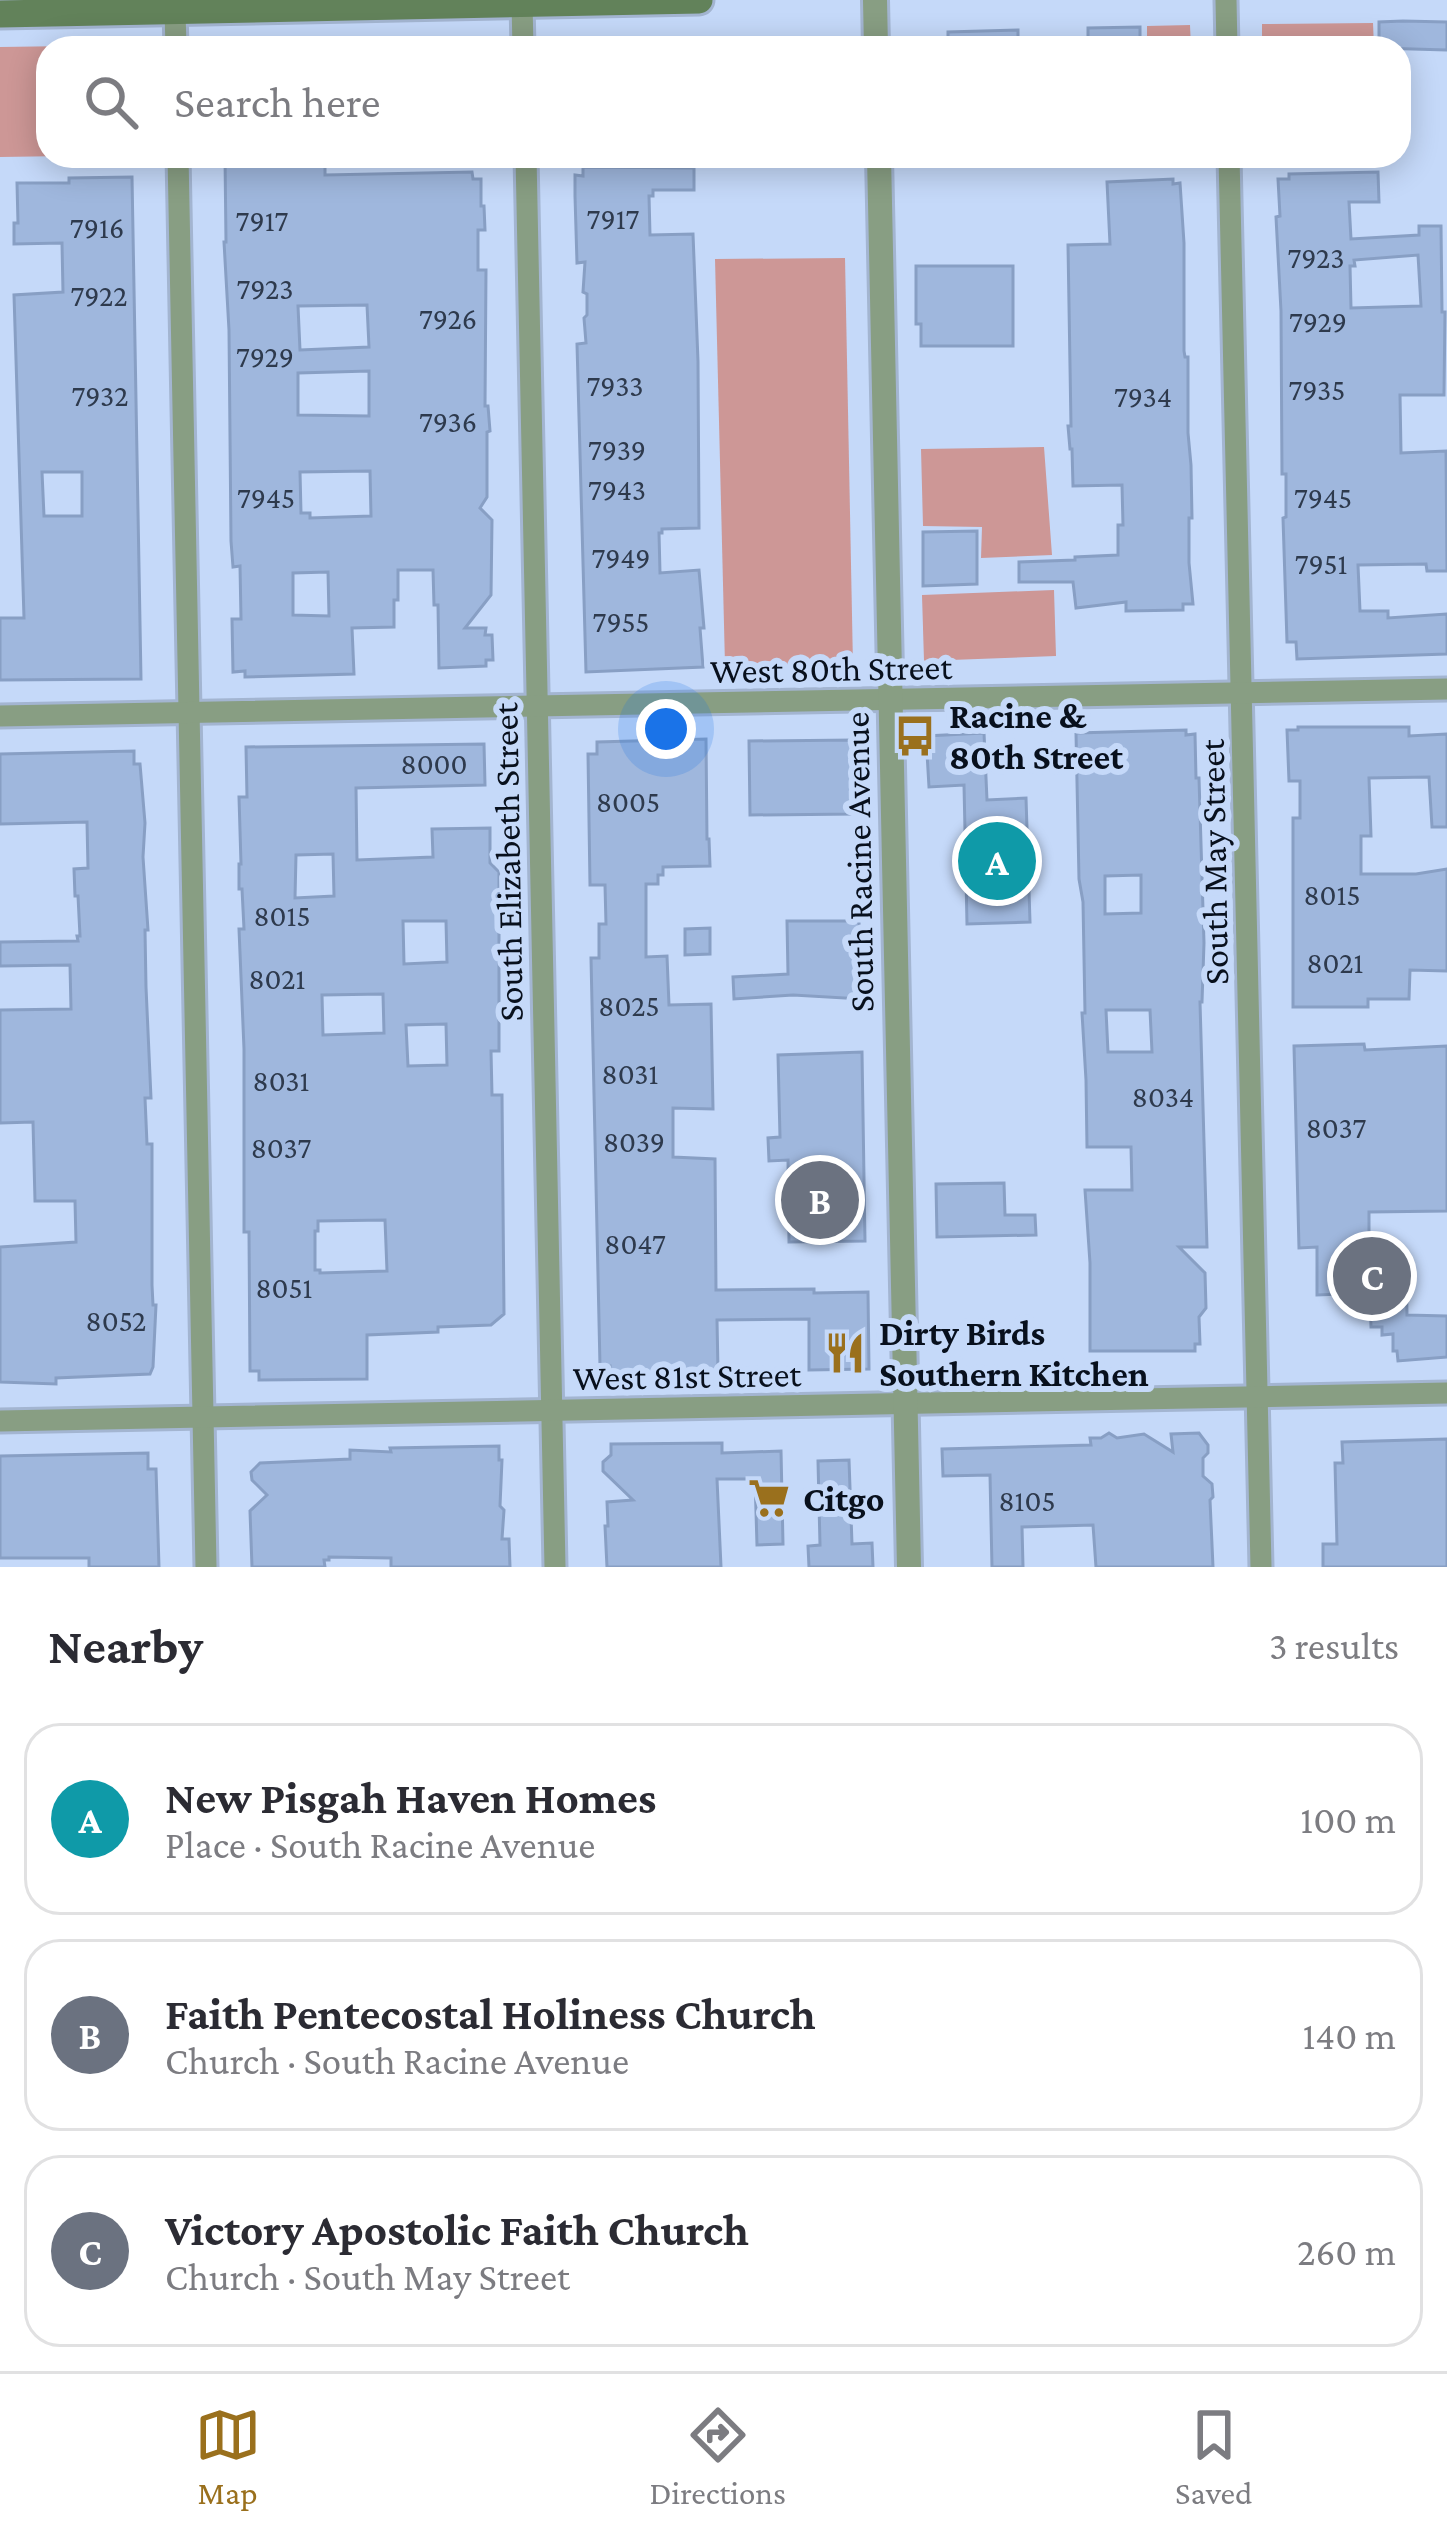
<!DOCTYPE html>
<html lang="en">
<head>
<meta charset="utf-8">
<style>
  :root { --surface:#fff; --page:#f2f2f3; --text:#2b2b33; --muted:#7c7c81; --line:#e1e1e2; --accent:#9a701d }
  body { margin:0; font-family:"Crimson Pro",serif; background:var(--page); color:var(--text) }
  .you { position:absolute; left:666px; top:729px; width:42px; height:42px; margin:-30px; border:9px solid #fff; border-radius:50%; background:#1a73e8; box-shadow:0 0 0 18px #1a73e833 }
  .badge { display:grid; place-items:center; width:78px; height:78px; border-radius:50%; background:var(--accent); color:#fff; font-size:39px; font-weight:700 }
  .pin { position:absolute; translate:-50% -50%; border:6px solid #fff; box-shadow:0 3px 12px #0006 }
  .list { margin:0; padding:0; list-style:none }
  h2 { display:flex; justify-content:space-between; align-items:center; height:156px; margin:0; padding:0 48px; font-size:51px }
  h2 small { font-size:39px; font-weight:400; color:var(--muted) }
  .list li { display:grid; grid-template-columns:78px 1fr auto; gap:36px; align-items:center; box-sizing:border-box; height:192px; margin:0 24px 24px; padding:0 24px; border:3px solid var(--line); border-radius:36px }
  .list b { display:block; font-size:45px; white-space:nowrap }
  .list p { margin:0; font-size:39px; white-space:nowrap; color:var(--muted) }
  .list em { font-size:39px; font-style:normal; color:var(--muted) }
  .icon { flex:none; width:66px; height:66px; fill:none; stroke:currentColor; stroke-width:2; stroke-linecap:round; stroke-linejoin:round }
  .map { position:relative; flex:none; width:1447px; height:1567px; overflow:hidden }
  .search { position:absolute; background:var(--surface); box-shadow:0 6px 30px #0003; left:36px; right:36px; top:36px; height:132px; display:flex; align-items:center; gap:30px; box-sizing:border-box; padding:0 42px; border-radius:36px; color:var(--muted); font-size:45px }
  .sheet { height:804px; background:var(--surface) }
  nav { display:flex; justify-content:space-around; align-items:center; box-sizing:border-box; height:168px; border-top:3px solid var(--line); background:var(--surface); font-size:33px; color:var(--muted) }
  nav a { display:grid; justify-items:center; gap:6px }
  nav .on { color:var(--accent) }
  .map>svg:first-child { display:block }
  .green { fill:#cd9796 }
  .building { fill:#9fb7dd; stroke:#889fc4; stroke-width:3; fill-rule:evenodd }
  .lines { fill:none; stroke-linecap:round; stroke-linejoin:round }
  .minor-casing { stroke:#a3b5d1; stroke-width:27 }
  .tertiary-casing { stroke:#a3b5d1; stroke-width:30 }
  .secondary-casing { stroke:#a3b5d1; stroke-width:33 }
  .minor { stroke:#889e83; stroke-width:21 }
  .tertiary { stroke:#889e83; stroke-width:24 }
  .secondary { stroke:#62825a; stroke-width:27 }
  .labels { text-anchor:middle; stroke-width:12; stroke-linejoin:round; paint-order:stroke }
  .number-label { font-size:30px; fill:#2e3a4d }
  .street-label { font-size:36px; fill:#08101d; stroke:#c5d9f9 }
  .poi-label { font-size:36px; font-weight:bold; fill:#08101d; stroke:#c5d9f9; text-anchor:start }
</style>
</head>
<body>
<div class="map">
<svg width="1447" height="1567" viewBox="0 0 1447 1567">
  <rect width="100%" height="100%" fill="#c5d9f9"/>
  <g class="green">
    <polygon points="1373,23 1374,48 1262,48 1262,24"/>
    <polygon points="1190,25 1191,48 1147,48 1147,26"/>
    <polygon points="140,45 140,48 48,48 48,156 66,156 0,157 0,47"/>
    <polygon points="845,258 853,666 725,665 715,259"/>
    <polygon points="1044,447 1052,555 981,558 982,527 923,526 921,449"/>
    <polygon points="1054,590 1056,656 924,661 922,595"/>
  </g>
  <g class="building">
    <polygon points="1403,21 1447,22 1447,50 1379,48 1379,22"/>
    <polygon points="1140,27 1140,48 1088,48 1088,28"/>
    <polygon points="1018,30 1018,48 948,48 948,32"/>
    <path d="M225 156H325V175L472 172 473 179H481V206H484L485 230H478V270H486L485 406H488L490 431 487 432V497L480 508 492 520 491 595 465 628H486L485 635H492L493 660H486V666L439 668 438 605H434L433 570H398V600H394V627L352 628 354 674 245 677V671L233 672 232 619H241L240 566 233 567 231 541 229 330 224 242H226ZM367 305 369 347 300 350 298 306ZM369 371V416L298 415V373ZM370 471 371 516 310 518V513H301L300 472ZM328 572 329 616 293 615V573Z"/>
    <polygon points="583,167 694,168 694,190 653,190 653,196 649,196 650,235 693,234 698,361 699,528 662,529 662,533 659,533 660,573 699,570 704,628 700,628 703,667 586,672 577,344 586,343 584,318 587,315 587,294 583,292 585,262 577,263 575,196 575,175 583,176"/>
    <path d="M1378 172 1379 202H1349L1351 239 1419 235V226H1441L1442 312H1445L1444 395H1400L1401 453 1446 451 1447 571H1427L1426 564 1358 565 1360 611H1388V618L1447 614V654L1297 659 1296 642H1287L1283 518 1286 517V474H1282L1281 311 1276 217 1280 216 1278 179H1289V174ZM1418 255 1421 306 1351 308 1350 266H1355L1354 260Z"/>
    <path d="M132 177 141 679 0 680V618H24L14 295 63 292 62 243 14 244V223H18L17 183H69V178ZM42 472H82V516H44Z"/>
    <polygon points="1173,179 1173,184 1180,183 1184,243 1184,351 1185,357 1188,357 1188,433 1191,465 1192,518 1189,518 1189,563 1193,604 1183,604 1183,610 1126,611 1126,602 1076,608 1073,582 1019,582 1019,562 1075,560 1075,557 1118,555 1118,525 1123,525 1122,485 1073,486 1072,449 1070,449 1068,426 1071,426 1068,245 1110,244 1107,182"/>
    <polygon points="916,266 1013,266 1013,346 921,346 921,324 916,324"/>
    <polygon points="977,531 977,584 923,586 923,532"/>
    <polygon points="1298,727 1409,727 1409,736 1447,734 1447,827 1432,827 1429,777 1369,778 1371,836 1361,836 1361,874 1416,874 1447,869 1447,971 1410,970 1409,999 1368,999 1368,1007 1293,1007 1293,818 1300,818 1300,781 1289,781 1287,730 1298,730"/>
    <path d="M1186 730V735L1195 734 1196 778H1199L1204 943 1202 1002H1200L1207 1247H1179L1205 1273 1206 1308 1199 1317 1200 1344H1195V1351H1090V1263L1085 1190H1132L1131 1147H1087L1086 1080 1082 1013H1085L1083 902 1079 879 1076 733ZM1141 875V913L1105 914V876ZM1106 1010H1150L1152 1052H1108Z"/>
    <polygon points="984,733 987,800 1026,798 1030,922 967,924 964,785 929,787 926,736"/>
    <polygon points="706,739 707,839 709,839 710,866 663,867 663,875 658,875 658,884 646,884 646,957 667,956 669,1005 711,1004 713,1109 673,1108 673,1157 715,1159 716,1290 814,1289 814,1293 868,1292 869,1369 809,1370 809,1319 717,1320 718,1371 610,1375 610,1366 600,1366 591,958 599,958 599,924 606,924 605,885 590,885 588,754 597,754 597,742"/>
    <polygon points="854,740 855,814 750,815 749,741"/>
    <path d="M484 744 485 785 356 788 357 860 433 857 432 829 490 828V863L499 872V1051H491L492 1095H502L504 1314 491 1325 438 1327V1332L367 1335V1379L259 1380V1371H250L249 1232H244V1049L239 929H244L242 889H239V864H241L239 797H247L246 747ZM333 854 334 896 295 898 296 855ZM403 921H446L447 962 404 964ZM383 994 384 1033 323 1035 322 995ZM446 1024 447 1065 408 1066 406 1025ZM385 1220 387 1271 320 1273V1270H315V1231H318V1221Z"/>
    <polygon points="134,751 134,764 140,764 145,823 143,857 148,930 145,930 146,987 151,1098 145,1098 147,1144 152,1144 152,1285 153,1305 156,1305 153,1367 150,1374 56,1378 56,1384 0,1382 0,1247 76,1242 75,1201 35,1201 33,1122 0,1123 0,1010 71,1009 70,965 0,966 0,942 78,941 77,936 80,936 78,896 75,896 74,869 88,868 87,822 0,824 0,754"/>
    <polygon points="787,921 859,921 861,999 793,995 734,999 733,977 788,974"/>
    <polygon points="710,928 710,954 685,955 685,929"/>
    <polygon points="1364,1044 1365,1050 1447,1046 1447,1211 1369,1212 1369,1252 1406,1251 1407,1315 1447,1316 1447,1357 1398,1361 1397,1351 1393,1351 1393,1334 1382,1335 1382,1327 1371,1327 1370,1293 1317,1295 1317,1247 1299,1248 1294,1046"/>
    <polygon points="862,1052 865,1241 789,1242 788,1160 769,1161 768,1138 780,1137 778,1055"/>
    <polygon points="1004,1183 1005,1215 1035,1215 1036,1235 937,1237 936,1184"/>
    <polygon points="1109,1433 1117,1438 1144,1434 1173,1452 1171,1434 1199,1433 1208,1445 1208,1453 1203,1458 1203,1476 1212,1484 1213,1497 1210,1500 1213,1567 1096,1567 1093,1525 1022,1527 1023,1567 992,1567 990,1475 943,1476 942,1449 1091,1445 1090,1438 1101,1438"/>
    <polygon points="1447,1439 1447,1567 1323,1567 1323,1544 1337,1544 1335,1463 1343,1463 1342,1442"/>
    <polygon points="722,1443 722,1453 781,1451 783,1544 757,1545 755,1479 717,1479 721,1567 607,1567 605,1526 608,1526 607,1502 633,1500 603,1471 603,1462 611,1455 611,1444"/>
    <polygon points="499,1446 499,1460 502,1460 500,1506 504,1510 502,1539 509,1539 510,1567 391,1567 391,1558 329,1557 329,1560 324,1560 325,1567 252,1567 250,1511 267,1495 252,1480 251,1472 260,1463 350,1459 350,1450 391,1452 390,1448"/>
    <polygon points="148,1453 148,1469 156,1469 159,1567 89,1567 89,1558 0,1558 0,1456"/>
    <polygon points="849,1460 852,1544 872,1543 873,1567 809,1567 808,1546 820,1545 818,1461"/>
  </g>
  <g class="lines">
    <g class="minor-casing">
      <g id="minor">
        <polyline points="1226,0 1227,48"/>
        <polyline points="522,3 523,48"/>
        <polyline points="175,11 176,48"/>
        <polyline points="178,156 206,1567"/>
        <polyline points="526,156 555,1567"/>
        <polyline points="1229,156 1261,1567"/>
        <polyline points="0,716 1447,689"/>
        <polyline points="0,1421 1447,1393"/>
      </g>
    </g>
    <g class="tertiary-casing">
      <g id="tertiary">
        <polyline points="875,0 876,48"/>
        <polyline points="879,156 909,1567"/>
      </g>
    </g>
    <g class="secondary-casing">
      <polyline id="secondary" points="0,14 699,0"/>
    </g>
    <use href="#minor" class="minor"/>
    <use href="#tertiary" class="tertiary"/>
    <use href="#secondary" class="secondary"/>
  </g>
  <defs>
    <g id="bus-bare" transform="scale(3.24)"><path d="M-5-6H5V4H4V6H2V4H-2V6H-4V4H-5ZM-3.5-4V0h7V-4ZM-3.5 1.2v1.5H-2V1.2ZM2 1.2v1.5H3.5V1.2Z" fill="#9a701d" stroke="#c5d9f9" stroke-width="2.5" paint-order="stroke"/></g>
    <g id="restaurant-bare" transform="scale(3.24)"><path d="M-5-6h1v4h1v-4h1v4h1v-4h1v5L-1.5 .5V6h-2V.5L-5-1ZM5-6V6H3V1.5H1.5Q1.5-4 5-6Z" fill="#9a701d" stroke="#c5d9f9" stroke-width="2.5" paint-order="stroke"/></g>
    <g id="supermarket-bare" transform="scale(3.24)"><path d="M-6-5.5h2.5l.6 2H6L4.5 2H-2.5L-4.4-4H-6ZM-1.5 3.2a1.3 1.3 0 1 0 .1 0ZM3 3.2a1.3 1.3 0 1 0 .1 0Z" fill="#9a701d" stroke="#c5d9f9" stroke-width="2.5" paint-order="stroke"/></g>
  </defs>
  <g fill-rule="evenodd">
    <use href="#bus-bare" x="915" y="736"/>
    <use href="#restaurant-bare" x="845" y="1353"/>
    <use href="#supermarket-bare" x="769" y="1498"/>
  </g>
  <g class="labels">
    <g class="number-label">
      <text x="613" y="229">7917</text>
      <text x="262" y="231">7917</text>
      <text x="97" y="238">7916</text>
      <text x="1316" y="268">7923</text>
      <text x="265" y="299">7923</text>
      <text x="99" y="306">7922</text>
      <text x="448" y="329">7926</text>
      <text x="1318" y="332">7929</text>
      <text x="265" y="367">7929</text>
      <text x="615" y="396">7933</text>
      <text x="1317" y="400">7935</text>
      <text x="100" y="406">7932</text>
      <text x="1143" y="407">7934</text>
      <text x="448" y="432">7936</text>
      <text x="617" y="460">7939</text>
      <text x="617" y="500">7943</text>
      <text x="266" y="508">7945</text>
      <text x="1323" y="508">7945</text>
      <text x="621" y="568">7949</text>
      <text x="1321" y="574">7951</text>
      <text x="621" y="632">7955</text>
      <text x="434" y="774">8000</text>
      <text x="628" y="812">8005</text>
      <text x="1332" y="905">8015</text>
      <text x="282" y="926">8015</text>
      <text x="1335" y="973">8021</text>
      <text x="277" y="989">8021</text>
      <text x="629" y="1016">8025</text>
      <text x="630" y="1084">8031</text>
      <text x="281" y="1091">8031</text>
      <text x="1163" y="1107">8034</text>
      <text x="1336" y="1138">8037</text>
      <text x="634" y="1152">8039</text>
      <text x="281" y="1158">8037</text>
      <text x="635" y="1254">8047</text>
      <text x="284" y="1298">8051</text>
      <text x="116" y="1331">8052</text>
      <text x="1027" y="1511">8105</text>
    </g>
    <g class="street-label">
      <text transform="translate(831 668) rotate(-1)" y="13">West 80th Street</text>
      <text transform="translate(507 862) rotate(-91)" y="13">South Elizabeth Street</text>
      <text transform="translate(858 862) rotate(-91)" y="13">South Racine Avenue</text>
      <text transform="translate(1213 862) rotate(-91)" y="13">South May Street</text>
      <text transform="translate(687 1375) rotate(-1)" y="13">West 81st Street</text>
    </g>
    <g class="poi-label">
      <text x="949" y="728">Racine &amp;<tspan x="949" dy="41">80th Street</tspan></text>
      <text x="879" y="1345">Dirty Birds<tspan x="879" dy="41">Southern Kitchen</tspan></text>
      <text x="803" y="1511">Citgo</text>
    </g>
  </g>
</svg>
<div class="you"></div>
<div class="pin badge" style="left:997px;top:861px;background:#0f9aa8">A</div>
<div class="pin badge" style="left:820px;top:1200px;background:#6b7280">B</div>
<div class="pin badge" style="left:1372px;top:1276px;background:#6b7280">C</div>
<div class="search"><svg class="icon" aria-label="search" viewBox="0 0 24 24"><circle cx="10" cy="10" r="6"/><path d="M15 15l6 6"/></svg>Search here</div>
</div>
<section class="sheet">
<h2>Nearby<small>3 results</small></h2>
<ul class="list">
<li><span class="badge" style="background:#0f9aa8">A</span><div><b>New Pisgah Haven Homes</b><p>Place · South Racine Avenue</p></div><em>100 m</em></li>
<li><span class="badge" style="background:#6b7280">B</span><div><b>Faith Pentecostal Holiness Church</b><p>Church · South Racine Avenue</p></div><em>140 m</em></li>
<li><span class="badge" style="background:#6b7280">C</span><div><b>Victory Apostolic Faith Church</b><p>Church · South May Street</p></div><em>260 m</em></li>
</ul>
</section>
<nav>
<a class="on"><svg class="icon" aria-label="map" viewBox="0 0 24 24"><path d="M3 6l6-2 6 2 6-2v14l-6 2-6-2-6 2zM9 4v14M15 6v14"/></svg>Map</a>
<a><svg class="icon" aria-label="directions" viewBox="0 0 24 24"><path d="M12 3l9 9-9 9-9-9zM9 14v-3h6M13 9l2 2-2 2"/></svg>Directions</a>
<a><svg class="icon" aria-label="saved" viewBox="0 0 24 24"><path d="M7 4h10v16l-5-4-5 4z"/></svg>Saved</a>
</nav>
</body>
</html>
